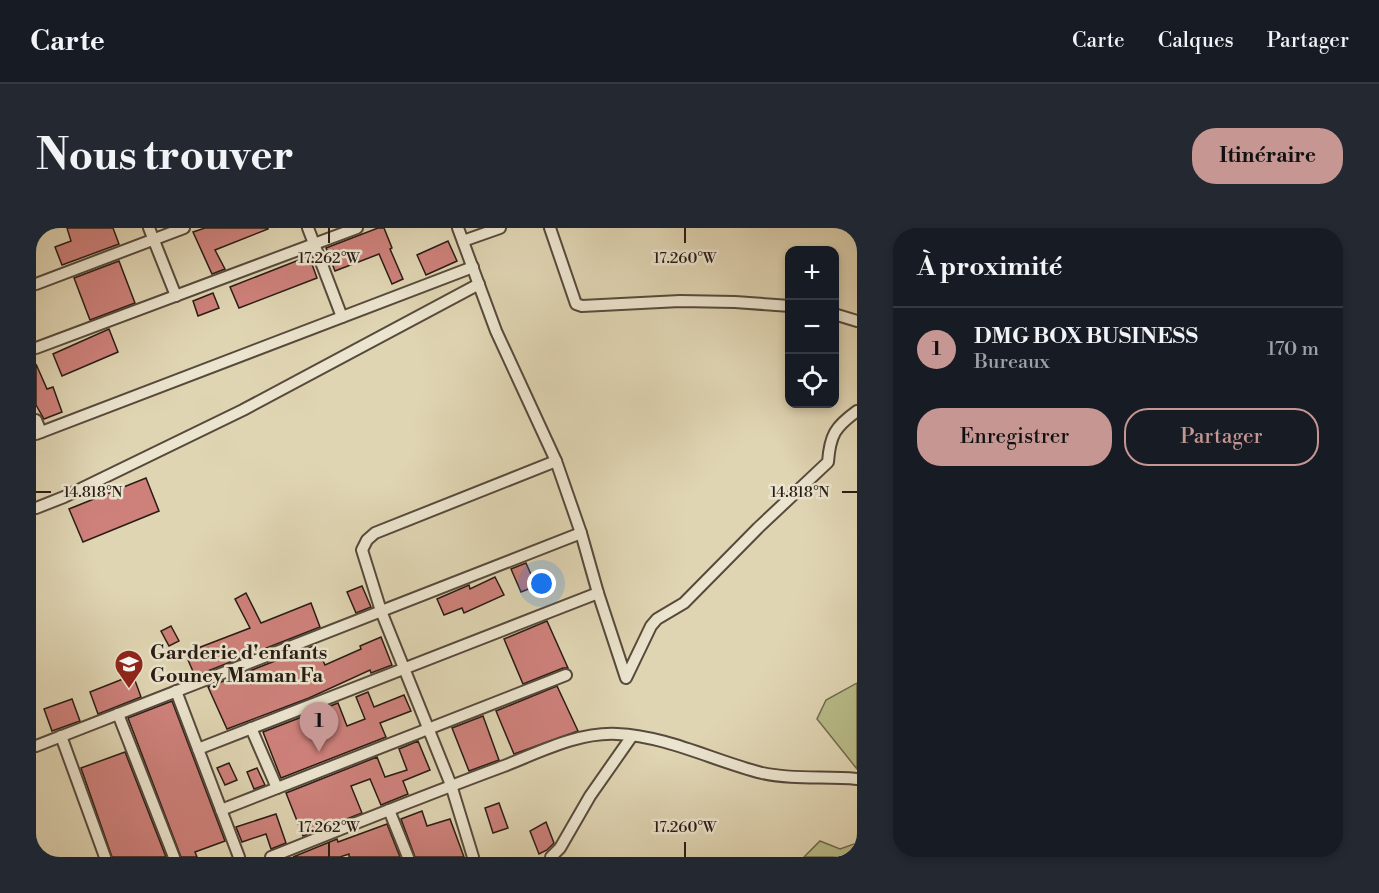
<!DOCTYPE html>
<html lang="fr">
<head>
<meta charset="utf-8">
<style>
  :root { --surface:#171b24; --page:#242831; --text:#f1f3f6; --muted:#9ea1a6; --line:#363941; --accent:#c59692 }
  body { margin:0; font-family:"Libre Bodoni",serif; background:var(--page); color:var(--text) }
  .controls { position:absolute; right:18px; top:18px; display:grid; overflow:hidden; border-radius:12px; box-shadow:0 3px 9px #0003 }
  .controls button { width:54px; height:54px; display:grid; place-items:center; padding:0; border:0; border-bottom:2px solid var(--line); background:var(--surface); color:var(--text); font:30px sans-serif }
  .you { position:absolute; left:506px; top:356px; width:21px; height:21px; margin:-15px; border:4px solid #fff; border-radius:50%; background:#1a73e8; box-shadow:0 0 0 9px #1a73e833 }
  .badge { display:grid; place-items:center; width:39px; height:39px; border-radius:50%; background:var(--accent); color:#111; font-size:20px; font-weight:700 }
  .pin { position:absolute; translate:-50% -50px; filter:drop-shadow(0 2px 3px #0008) }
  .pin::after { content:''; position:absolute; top:32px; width:21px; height:18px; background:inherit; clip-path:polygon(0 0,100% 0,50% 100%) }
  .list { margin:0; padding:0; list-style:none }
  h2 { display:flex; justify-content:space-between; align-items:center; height:78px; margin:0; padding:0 24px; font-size:26px }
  h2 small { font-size:20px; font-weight:400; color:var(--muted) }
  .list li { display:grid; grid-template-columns:39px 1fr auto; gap:18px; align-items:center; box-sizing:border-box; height:84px; padding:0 24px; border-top:2px solid var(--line) }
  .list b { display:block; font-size:22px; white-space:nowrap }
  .list p { margin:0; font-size:20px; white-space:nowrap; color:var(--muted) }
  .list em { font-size:20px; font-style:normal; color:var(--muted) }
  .actions { display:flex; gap:12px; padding:18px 24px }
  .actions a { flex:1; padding:14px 0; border:2px solid var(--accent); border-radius:24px; text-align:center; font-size:21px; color:var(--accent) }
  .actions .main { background:var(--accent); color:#111 }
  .icon { flex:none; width:33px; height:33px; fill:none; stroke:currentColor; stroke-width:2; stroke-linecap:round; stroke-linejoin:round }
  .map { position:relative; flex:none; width:821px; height:629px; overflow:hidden; border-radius:24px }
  header { display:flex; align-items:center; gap:36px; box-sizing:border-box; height:84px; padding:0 30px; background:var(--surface); border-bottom:2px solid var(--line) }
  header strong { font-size:28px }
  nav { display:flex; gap:33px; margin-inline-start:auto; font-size:21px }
  .intro { display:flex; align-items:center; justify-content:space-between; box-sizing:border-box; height:144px; padding:0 36px }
  h1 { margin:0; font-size:42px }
  .button { padding:15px 27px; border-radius:24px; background:var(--accent); color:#111; font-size:21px; font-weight:700 }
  main { display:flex; gap:36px; padding:0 36px }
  aside { flex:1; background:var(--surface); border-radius:24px; box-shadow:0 3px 9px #0003 }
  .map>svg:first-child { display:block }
  .green { fill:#b8bc89; stroke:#706c4f; stroke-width:1.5 }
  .building { fill:#ce817b; stroke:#291c15; stroke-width:1.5 }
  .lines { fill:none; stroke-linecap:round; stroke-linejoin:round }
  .minor-casing { stroke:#574a3c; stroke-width:14 }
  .minor { stroke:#ebe4ce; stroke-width:10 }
  .ticks { fill:none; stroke:#291c15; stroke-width:2 }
  .labels { text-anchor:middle; stroke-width:5; stroke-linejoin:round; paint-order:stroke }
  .poi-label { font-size:20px; font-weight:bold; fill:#291c15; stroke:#ebe4ce; text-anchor:start }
  .ticks-label { font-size:15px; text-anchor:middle; fill:#291c15; stroke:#ebe4ce; stroke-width:5; stroke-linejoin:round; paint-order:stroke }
</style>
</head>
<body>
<header>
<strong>Carte</strong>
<nav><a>Carte</a><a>Calques</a><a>Partager</a></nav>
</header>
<div class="intro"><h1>Nous trouver</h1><a class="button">Itinéraire</a></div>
<main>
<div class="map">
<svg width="821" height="629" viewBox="0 0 821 629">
  <rect width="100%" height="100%" fill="#e0d5b3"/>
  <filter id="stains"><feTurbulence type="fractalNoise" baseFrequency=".00333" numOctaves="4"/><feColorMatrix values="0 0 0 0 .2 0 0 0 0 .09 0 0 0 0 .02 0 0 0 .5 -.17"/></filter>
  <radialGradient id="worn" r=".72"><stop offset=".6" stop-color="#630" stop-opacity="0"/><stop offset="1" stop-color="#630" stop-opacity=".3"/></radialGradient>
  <g class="green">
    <polygon points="821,455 821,541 781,491 790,472"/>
    <polygon points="784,613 804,621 821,615 821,629 768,629"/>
  </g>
  <g class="building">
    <polygon points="31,0 77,0 83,16 26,37 19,19 35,13"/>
    <polygon points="169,0 232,0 232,1 179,22 189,41 176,46 157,4"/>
    <polygon points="342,0 348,0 356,20 354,21 367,51 356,56 343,26 299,43 290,20"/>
    <polygon points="412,13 421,33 390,47 381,27"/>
    <polygon points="273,28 281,50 203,80 194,59"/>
    <polygon points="83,33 99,75 54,92 38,50"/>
    <polygon points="177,65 183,80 162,88 157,73"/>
    <polygon points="73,101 82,124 26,148 17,126"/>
    <polygon points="0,136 11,161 17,159 26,184 8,191 0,177"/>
    <polygon points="110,250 123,283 47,314 33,281"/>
    <polygon points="490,335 500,358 485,364 475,341"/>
    <polygon points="459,349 468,367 428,385 426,380 408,387 401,371 433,357 434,361"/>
    <polygon points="326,358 335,379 320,385 311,364"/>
    <polygon points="210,365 225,395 275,375 284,399 159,448 149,425 214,400 199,371"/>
    <polygon points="511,393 532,440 527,440 487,456 468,411"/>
    <polygon points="135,398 143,413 133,418 125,403"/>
    <polygon points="345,409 356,437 335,445 334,442 273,470 191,501 172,459 280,417 289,437 325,421 324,418"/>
    <polygon points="97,447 105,469 62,486 54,464"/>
    <polygon points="521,458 542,503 478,526 460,483"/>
    <polygon points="332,464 338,479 368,467 375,483 344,495 350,509 245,550 227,504 302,475 311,498 329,491 320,469"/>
    <polygon points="36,471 44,493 16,503 8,481"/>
    <polygon points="136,473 189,613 159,624 161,629 145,629 92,490"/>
    <polygon points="447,488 463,532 433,543 416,500"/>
    <polygon points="382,513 394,542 367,553 372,566 345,577 334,551 315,558 326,585 267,608 250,565 341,529 349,549 371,542 363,521"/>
    <polygon points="89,524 130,629 76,629 45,540"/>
    <polygon points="193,535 201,552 189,557 181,540"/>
    <polygon points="221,540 229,557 218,561 211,544"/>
    <polygon points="463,575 472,600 457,605 449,580"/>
    <polygon points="386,583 391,598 414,591 428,629 379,629 365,591"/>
    <polygon points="240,586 250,615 235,621 230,606 206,614 200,599"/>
    <polygon points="510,594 518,615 511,622 503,626 494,603"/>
    <polygon points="351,596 364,629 313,629 313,626 304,629 257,629 301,611 302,614"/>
  </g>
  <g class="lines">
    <g class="minor-casing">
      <g id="minor">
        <polyline points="113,0 140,68"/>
        <polyline points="272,0 306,89"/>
        <path d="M422 0 460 103 520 233 545 305 562 365 590 450 615 398 621 391 648 375 722 300 792 234C794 207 799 199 821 183"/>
        <polyline points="514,0 540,76 546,78 644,73 699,74 754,78"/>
        <polyline points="427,13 464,0"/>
        <polyline points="0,56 148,0"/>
        <polyline points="798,86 821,93"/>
        <polyline points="0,120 321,0"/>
        <polyline points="0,192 5,204"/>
        <polyline points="0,206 437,39"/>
        <polyline points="0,280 28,269 207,182 443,56"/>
        <polyline points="140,463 203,629"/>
        <polyline points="82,486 138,629"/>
        <polyline points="215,500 241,560"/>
        <polyline points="25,508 69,629"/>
        <polyline points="0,518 545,305"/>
        <polyline points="162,521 562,365"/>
        <polyline points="185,582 530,447"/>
        <polyline points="353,582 372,629"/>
        <path d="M235 629C312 598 390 567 468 538 504 524 542 504 581 506 631 508 678 533 726 545 757 552 789 548 821 551"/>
        <polyline points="437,629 415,557 345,383 326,322 331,312 339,305 520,233"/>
        <polyline points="515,629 524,620 554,568 596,508"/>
      </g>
    </g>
    <use href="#minor" class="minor"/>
  </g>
  <path class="ticks" d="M293 0V15M649 0V15M0 264H15M806 264H821M293 614V629M649 614V629"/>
  <defs>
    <g id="school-pin" transform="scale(1.5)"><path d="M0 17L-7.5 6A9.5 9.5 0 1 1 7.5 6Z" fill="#8f2418" stroke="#ebe4ce"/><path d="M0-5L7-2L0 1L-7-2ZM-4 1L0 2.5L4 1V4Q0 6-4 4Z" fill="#fff"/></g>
  </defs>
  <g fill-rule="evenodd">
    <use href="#school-pin" x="93" y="436"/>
  </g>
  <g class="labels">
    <g class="poi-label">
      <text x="114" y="431">Garderie d'enfants<tspan x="114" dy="23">Gouney Maman Fa</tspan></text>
    </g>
  </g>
  <g class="ticks-label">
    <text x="293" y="35">17.262°W</text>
    <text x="649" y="35">17.260°W</text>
    <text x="57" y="269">14.818°N</text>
    <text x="764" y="269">14.818°N</text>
    <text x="293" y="604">17.262°W</text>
    <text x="649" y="604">17.260°W</text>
  </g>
  <rect width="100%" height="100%" filter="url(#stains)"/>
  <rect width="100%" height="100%" fill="url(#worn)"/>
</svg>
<div class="controls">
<button>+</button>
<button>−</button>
<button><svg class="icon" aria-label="locate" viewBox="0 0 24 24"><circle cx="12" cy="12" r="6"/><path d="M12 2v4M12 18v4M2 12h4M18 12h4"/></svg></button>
</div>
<div class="you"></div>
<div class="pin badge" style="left:283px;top:524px">1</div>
</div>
<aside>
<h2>À proximité<small></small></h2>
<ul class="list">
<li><span class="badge">1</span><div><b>DMG BOX BUSINESS</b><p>Bureaux</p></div><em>170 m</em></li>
</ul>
<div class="actions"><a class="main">Enregistrer</a><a>Partager</a></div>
</aside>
</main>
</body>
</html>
